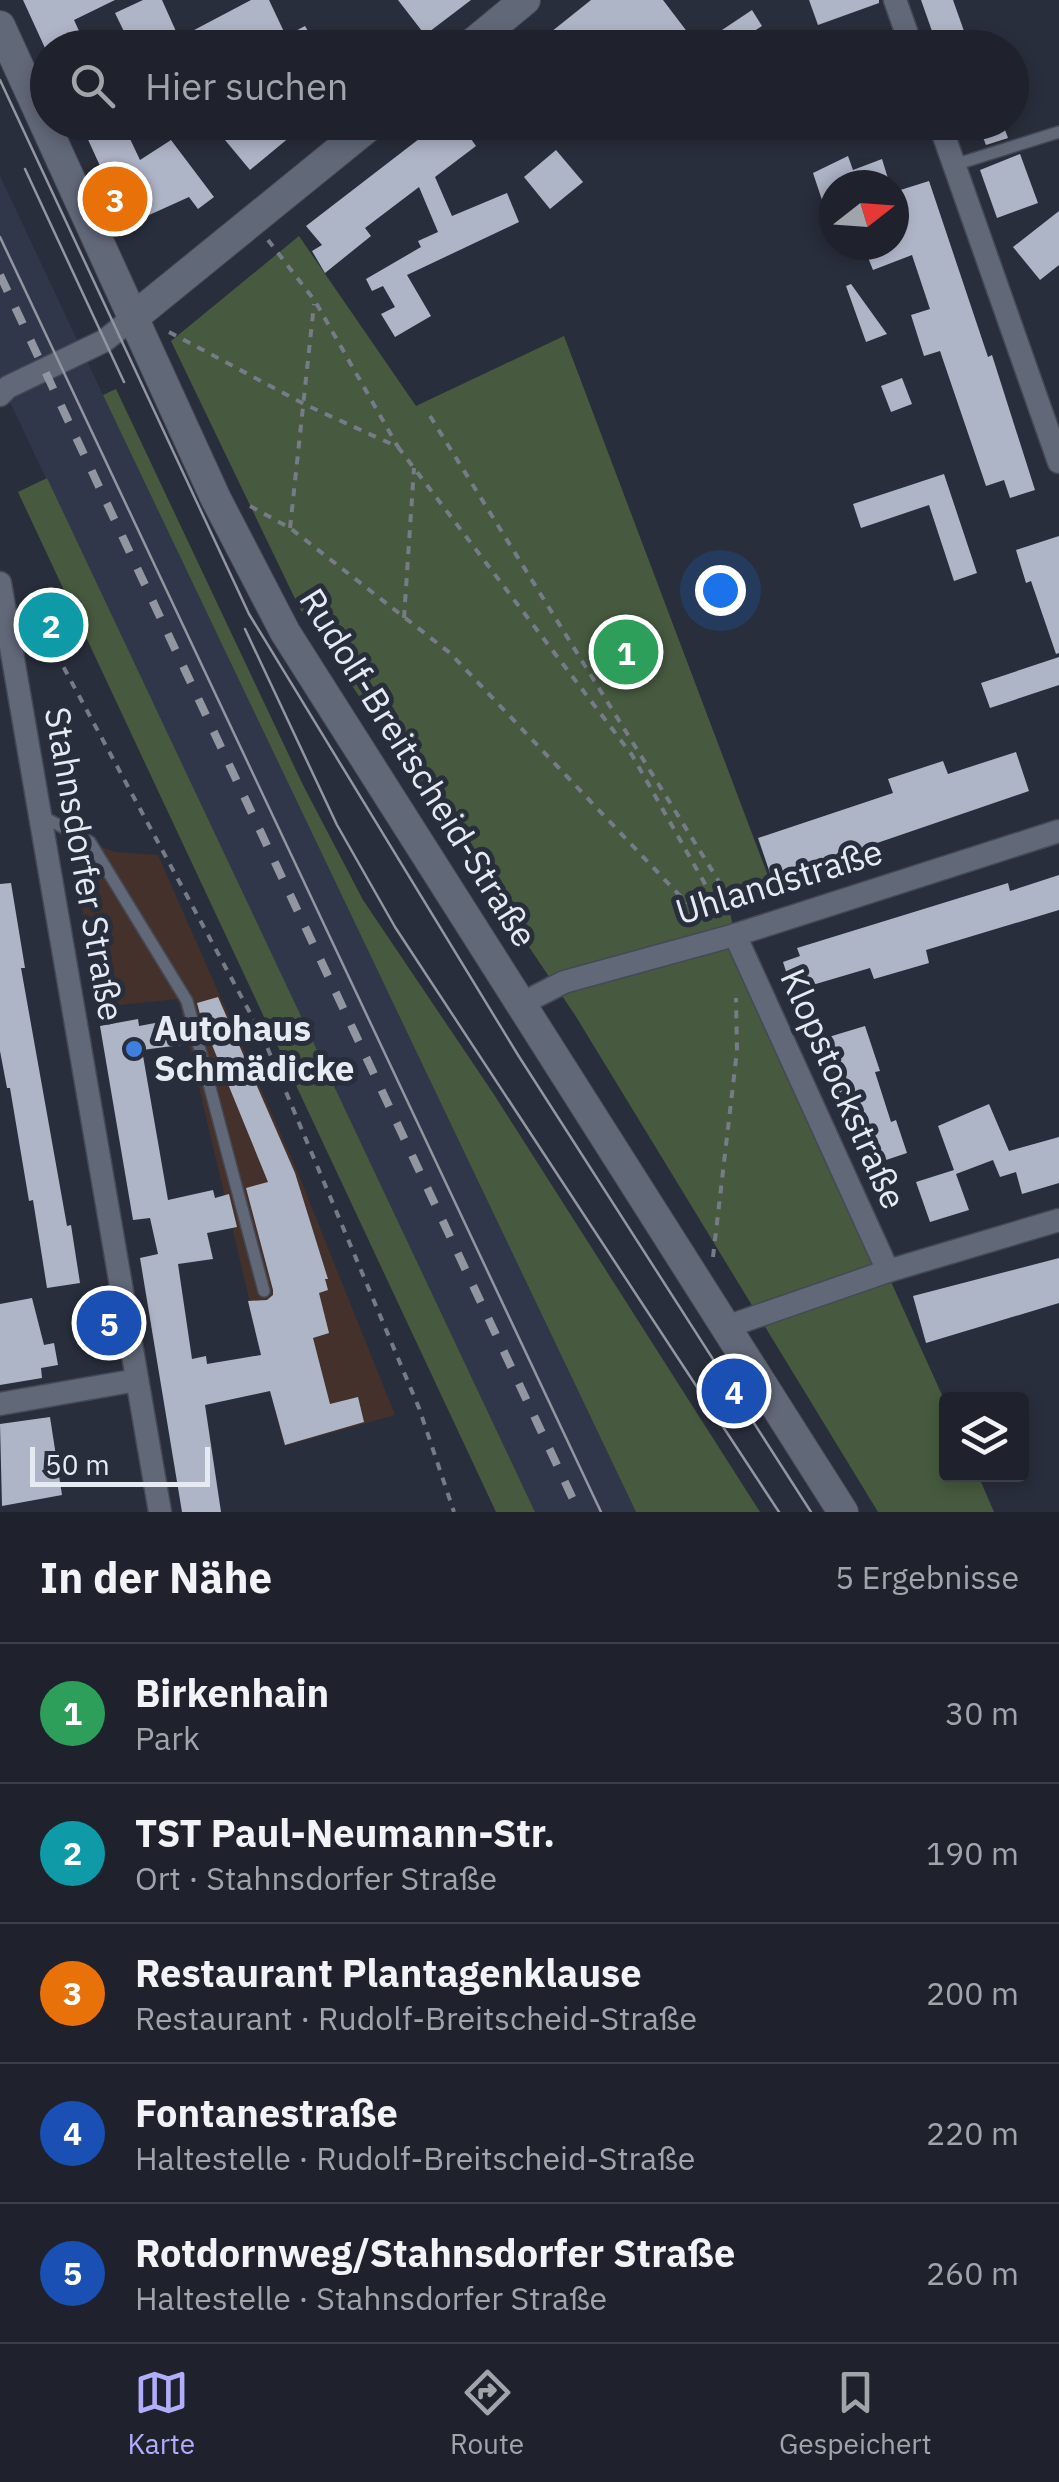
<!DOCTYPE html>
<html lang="de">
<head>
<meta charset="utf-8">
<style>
  :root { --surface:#1f222d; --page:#2c2f39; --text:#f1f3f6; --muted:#a1a4aa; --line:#3c3f49; --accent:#b0adfa }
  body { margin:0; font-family:"IBM Plex Sans",sans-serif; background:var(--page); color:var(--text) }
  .controls { position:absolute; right:30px; bottom:30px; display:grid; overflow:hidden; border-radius:10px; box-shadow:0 5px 15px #0003 }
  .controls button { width:90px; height:90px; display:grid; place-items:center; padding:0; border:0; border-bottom:2px solid var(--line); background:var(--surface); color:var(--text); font:50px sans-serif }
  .compass { position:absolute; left:819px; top:170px; width:90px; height:90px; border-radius:50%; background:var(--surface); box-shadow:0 5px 15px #0003; rotate:73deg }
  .scale { position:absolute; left:30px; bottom:25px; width:180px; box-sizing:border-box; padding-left:10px; border:5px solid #e6eaf3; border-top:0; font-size:28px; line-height:35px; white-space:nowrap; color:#e6eaf3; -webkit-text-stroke:8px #292e3c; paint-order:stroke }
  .you { position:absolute; left:720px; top:590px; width:35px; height:35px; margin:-25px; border:8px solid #fff; border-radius:50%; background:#1a73e8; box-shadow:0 0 0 15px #1a73e833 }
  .badge { display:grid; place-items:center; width:65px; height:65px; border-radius:50%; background:var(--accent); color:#fff; font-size:32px; font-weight:700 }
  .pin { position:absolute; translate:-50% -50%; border:5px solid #fff; box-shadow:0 2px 10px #0006 }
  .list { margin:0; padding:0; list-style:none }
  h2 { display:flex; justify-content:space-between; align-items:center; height:130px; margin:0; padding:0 40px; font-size:42px }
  h2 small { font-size:32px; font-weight:400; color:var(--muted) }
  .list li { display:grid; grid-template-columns:65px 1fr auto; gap:30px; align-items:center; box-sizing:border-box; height:140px; padding:0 40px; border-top:2px solid var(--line) }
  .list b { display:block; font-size:38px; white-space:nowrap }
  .list p { margin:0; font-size:32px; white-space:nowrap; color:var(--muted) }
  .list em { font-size:32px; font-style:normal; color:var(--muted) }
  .icon { flex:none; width:55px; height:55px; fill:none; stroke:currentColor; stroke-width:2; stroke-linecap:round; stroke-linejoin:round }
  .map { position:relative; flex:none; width:1059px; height:1512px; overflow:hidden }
  .search { position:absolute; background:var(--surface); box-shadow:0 5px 15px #0003; left:30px; right:30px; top:30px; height:110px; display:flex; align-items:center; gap:25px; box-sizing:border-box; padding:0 35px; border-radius:55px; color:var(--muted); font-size:38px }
  .sheet { height:830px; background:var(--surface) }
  nav { display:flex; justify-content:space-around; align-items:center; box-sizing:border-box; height:140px; border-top:2px solid var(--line); background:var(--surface); font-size:28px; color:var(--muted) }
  nav a { display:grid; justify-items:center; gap:5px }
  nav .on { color:var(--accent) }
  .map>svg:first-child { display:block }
  .commercial { fill:#44312b }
  .built { fill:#30374b }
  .green { fill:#475a3f }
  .building { fill:#aeb5c7 }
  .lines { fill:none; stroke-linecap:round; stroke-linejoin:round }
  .lane-casing { stroke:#454955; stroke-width:14 }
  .street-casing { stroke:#454955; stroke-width:25 }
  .secondary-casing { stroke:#454955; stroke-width:32 }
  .path { stroke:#767b87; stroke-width:4; stroke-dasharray:8 8; stroke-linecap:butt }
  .lane { stroke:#616878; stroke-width:11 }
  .street { stroke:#616878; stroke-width:22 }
  .secondary { stroke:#616878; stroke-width:30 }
  .tram { stroke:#9196a1; stroke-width:2.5 }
  .rail { stroke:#9196a1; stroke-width:8; stroke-dasharray:18 18; stroke-linecap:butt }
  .shop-dot { fill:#3f7fe0; stroke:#292e3c; stroke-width:4 }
  .labels { text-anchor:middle; stroke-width:10; stroke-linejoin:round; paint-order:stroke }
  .street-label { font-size:35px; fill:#e6eaf3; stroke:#292e3c }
  .poi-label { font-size:35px; font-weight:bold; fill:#e6eaf3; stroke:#292e3c; text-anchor:start }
</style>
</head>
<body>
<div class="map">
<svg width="1059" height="1512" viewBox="0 0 1059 1512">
  <rect width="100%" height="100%" fill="#292e3c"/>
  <polygon class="commercial" points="69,836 115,852 158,855 298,1173 395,1415 284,1446 178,999 100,1007"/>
  <polygon class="built" points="0,176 103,395 636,1512 535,1512 0,381"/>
  <g class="green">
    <polygon points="299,236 416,406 564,336 776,897 730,913 735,935 946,1404 946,1474 978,1475 994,1512 878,1512 575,1015 300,609 171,341"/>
    <polygon points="116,389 303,785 363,900 493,1093 760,1512 636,1512 103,395"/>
    <polygon points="47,478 535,1512 496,1512 18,492"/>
  </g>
  <g class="building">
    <polygon points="23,0 115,0 74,20 87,48 45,48"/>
    <polygon points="143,0 162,0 179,38 251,0 269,0 286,36 305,26 318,48 132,48 115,13"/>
    <polygon points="398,0 471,0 425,35"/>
    <polygon points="591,0 663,0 698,46 752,10 762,26 728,48 531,48"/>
    <polygon points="809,0 879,0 879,3 818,25"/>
    <polygon points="921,0 953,0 970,48 938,48"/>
    <polygon points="80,122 122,122 140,160 171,140 214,197 198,209 189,197 127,225"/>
    <polygon points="246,122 308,122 250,170 225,140"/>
    <polygon points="441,122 459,122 476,146 435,177 452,216 507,193 519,222 407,275 431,316 395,337 381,314 395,307 383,286 372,291 366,279 421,247 418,241 438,232 419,187 365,228 371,236 325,273 312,251 322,245 306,226"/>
    <polygon points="977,122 1002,122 1008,138 986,145"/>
    <polygon points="556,150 583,182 550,209 524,177"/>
    <polygon points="1020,154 1038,203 997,218 980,170"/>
    <polygon points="848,156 853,170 882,159 890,185 834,185 834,224 830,224 813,173"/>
    <polygon points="929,181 988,357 992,355 1035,490 1010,498 1004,480 986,486 940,351 924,356 911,315 930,309 912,255 873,270 863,245 894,245 894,192"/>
    <polygon points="1059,211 1059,265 1040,280 1013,247"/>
    <polygon points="851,284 887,334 866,342 846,286"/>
    <polygon points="902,378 912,404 891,412 881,386"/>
    <polygon points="944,474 977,573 954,581 929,505 861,528 853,504"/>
    <polygon points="1059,536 1059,653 1056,654 1031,581 1026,583 1016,550"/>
    <polygon points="1059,657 1059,685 990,708 981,683"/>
    <polygon points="1016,752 1029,791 772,879 758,838 893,793 888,779 943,761 948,774"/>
    <polygon points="1059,875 1059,910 926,950 929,963 874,979 870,968 809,986 808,982 791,987 783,962 800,956 797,948 1008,883 1010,891"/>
    <polygon points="11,883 25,968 21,968 67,1226 71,1225 80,1283 47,1288 33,1200 29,1201 10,1088 7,1088 0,1051 0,884"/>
    <polygon points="218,997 295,1173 328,1279 325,1279 328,1290 319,1293 329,1333 313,1338 330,1404 358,1397 364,1422 285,1445 270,1391 205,1405 221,1512 182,1512 140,1258 158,1254 150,1218 133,1220 100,1026 138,1019 139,1026 182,1018 189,1044 142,1050 168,1200 213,1190 215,1198 229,1194 237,1227 207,1233 213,1259 178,1264 192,1359 206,1356 207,1364 261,1355 248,1301 267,1300 273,1295 273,1290 246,1188 268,1182 210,1040 207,1040 197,1003"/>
    <polygon points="865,1026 880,1071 875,1072 891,1122 896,1120 907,1153 868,1166 855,1123 850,1125 822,1039"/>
    <polygon points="989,1104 1009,1151 1059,1137 1059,1183 1022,1194 1016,1172 1000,1177 993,1160 956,1174 969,1210 930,1222 916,1182 954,1170 938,1126"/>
    <polygon points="1059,1258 1059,1303 926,1343 913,1296"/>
    <polygon points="32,1298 44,1345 54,1343 58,1365 41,1368 42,1378 0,1385 0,1304"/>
    <polygon points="50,1417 62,1495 2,1506 0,1424"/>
  </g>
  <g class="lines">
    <g class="lane-casing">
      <g id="lane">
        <polyline points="954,165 1059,132"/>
        <polyline points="40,815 90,842 187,1001 264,1291"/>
      </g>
    </g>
    <g class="street-casing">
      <g id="street">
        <polyline points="895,0 912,48"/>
        <polyline points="939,122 1059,462"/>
        <polyline points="0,395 8,387 104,341 134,317"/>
        <polyline points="0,583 160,1512"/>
        <polyline points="735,935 888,1271"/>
        <polyline points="521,1004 564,982 735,935 1059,831"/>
        <polyline points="726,1327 888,1271 1059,1220"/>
        <polyline points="0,1404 137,1380"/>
      </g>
    </g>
    <g class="secondary-casing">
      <g id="secondary">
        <polyline points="0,26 216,499 285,632 843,1512"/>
        <polyline points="467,48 525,0"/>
        <polyline points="134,317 374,122"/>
      </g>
    </g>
    <g class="path">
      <polyline points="268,240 315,301 398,447"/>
      <polyline points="169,332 306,405 398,447 632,755 722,914"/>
      <polyline points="430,416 736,909"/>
      <polyline points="250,506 290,528 450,653 683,899 710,918"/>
      <polyline points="290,528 314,304"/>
      <polyline points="404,618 414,468"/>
      <polyline points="32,635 50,642 262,1035 419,1408 454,1512"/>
      <polyline points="713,1257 737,1051 736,998"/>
    </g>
    <use href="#lane" class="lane"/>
    <use href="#street" class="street"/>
    <use href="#secondary" class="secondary"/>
    <g class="tram">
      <polyline points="0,80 249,614 518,1055 811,1512"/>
      <polyline points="25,169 124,382"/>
      <polyline points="0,237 601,1512"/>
      <polyline points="245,629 337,825 395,927 779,1512"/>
    </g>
    <polyline class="rail" points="0,275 579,1512"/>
  </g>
  <circle class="shop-dot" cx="134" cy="1049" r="10"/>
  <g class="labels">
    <g class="street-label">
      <text transform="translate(418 768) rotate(58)" y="12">Rudolf-Breitscheid-Straße</text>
      <text transform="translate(84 864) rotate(80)" y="12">Stahnsdorfer Straße</text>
      <text transform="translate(779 882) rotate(-17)" y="12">Uhlandstraße</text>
      <text transform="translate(843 1089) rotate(66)" y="12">Klopstockstraße</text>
    </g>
    <g class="poi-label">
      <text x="154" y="1041">Autohaus<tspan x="154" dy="40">Schmädicke</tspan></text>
    </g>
  </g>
</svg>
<div class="controls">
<button><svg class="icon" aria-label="layers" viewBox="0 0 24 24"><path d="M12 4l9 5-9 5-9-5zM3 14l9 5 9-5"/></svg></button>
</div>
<svg class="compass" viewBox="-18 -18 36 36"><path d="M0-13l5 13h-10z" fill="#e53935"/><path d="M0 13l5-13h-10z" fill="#a1a4aa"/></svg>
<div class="scale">50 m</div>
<div class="you"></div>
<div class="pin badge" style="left:626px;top:652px;background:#2e9e5b">1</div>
<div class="pin badge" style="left:51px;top:625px;background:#0f9aa8">2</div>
<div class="pin badge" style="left:115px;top:199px;background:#e8710a">3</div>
<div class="pin badge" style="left:734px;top:1391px;background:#1a4fb4">4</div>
<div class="pin badge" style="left:109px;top:1323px;background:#1a4fb4">5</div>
<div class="search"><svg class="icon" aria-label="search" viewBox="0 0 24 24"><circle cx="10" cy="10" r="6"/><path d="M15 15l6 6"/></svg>Hier suchen</div>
</div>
<section class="sheet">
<h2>In der Nähe<small>5 Ergebnisse</small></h2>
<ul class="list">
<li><span class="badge" style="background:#2e9e5b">1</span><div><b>Birkenhain</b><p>Park</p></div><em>30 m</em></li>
<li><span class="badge" style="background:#0f9aa8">2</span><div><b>TST Paul-Neumann-Str.</b><p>Ort · Stahnsdorfer Straße</p></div><em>190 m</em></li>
<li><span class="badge" style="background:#e8710a">3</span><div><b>Restaurant Plantagenklause</b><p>Restaurant · Rudolf-Breitscheid-Straße</p></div><em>200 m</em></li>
<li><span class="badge" style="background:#1a4fb4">4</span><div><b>Fontanestraße</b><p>Haltestelle · Rudolf-Breitscheid-Straße</p></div><em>220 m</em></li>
<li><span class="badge" style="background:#1a4fb4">5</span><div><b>Rotdornweg/Stahnsdorfer Straße</b><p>Haltestelle · Stahnsdorfer Straße</p></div><em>260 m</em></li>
</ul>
</section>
<nav>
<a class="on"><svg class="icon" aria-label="map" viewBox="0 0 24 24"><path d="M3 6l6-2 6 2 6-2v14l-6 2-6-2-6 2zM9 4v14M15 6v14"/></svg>Karte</a>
<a><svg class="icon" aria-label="directions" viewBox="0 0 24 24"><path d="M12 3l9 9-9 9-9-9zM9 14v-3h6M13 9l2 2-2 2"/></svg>Route</a>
<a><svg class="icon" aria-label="saved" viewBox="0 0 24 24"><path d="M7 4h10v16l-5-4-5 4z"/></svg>Gespeichert</a>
</nav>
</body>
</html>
